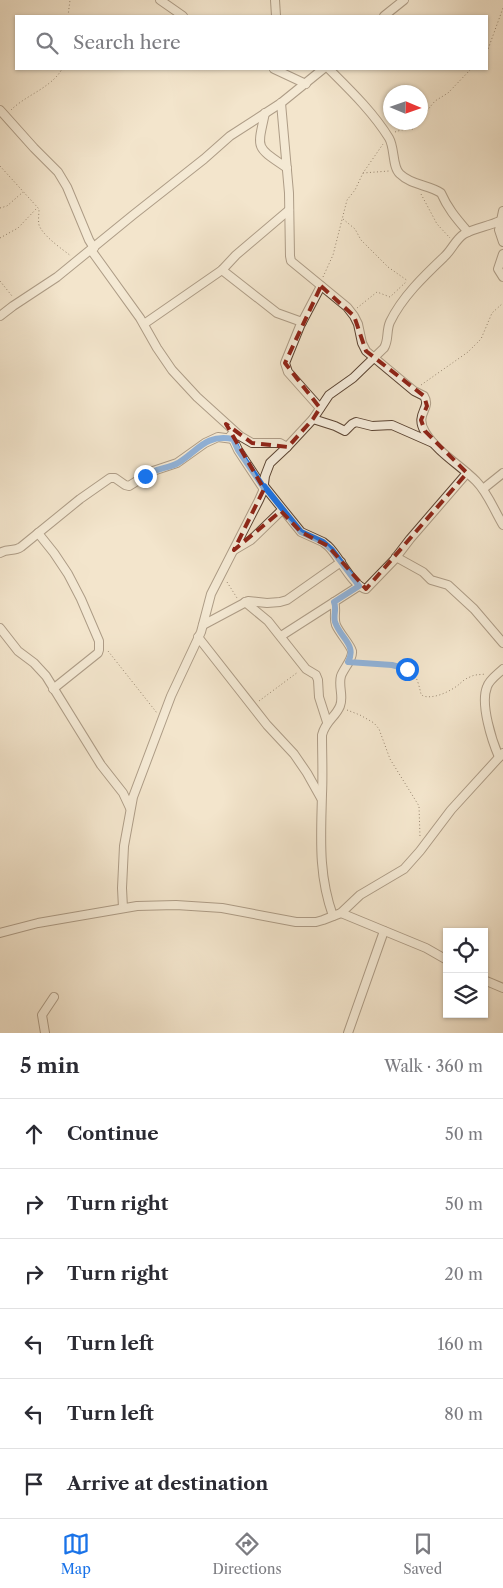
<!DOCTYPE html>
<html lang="en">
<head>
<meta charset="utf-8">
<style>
  :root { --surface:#fff; --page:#f7f7f7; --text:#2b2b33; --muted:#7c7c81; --line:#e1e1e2; --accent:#1a73e8 }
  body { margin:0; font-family:"Libre Caslon Text",serif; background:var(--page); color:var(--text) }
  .controls { position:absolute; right:15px; bottom:15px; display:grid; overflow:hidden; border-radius:0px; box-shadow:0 1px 4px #0004 }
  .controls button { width:45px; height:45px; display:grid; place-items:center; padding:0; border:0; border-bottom:1px solid var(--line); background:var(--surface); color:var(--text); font:25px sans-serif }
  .compass { position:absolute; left:383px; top:85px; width:45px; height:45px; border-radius:50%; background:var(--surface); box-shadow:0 1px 4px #0004; rotate:92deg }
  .stop { position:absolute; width:15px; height:15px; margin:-11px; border:4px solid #1a73e8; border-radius:50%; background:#fff }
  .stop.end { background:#1a73e8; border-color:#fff; box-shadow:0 1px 5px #0008 }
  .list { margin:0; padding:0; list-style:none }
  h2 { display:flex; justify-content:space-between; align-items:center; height:65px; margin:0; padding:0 20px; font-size:21px }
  h2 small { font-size:16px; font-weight:400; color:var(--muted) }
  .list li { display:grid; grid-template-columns:32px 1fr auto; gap:15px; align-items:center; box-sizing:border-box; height:70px; padding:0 20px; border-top:1px solid var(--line) }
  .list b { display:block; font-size:19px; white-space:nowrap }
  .list em { font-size:16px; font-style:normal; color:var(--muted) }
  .icon { flex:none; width:28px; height:28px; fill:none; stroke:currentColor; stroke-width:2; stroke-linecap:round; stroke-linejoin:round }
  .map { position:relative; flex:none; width:503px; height:1033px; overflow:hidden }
  .search { position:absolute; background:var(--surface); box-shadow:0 1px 4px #0004; left:15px; right:15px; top:15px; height:55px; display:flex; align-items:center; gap:12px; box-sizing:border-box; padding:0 18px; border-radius:0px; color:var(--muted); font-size:19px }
  .sheet { height:485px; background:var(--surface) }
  nav { display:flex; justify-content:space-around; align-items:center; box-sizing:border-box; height:70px; border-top:1px solid var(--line); background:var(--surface); font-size:14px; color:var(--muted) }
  nav a { display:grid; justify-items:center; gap:2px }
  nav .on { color:var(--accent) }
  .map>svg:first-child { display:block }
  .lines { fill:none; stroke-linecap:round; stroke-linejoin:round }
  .minor-casing { stroke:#5b4433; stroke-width:10 }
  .path { stroke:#280f00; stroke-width:1; stroke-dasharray:1 2.5; stroke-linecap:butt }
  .minor { stroke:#f7eede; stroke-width:8 }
  .route { stroke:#1a73e8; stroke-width:6 }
  .marked { fill:none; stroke:#8f2418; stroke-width:4; stroke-dasharray:10 6; stroke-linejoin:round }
</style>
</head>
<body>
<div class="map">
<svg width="503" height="1033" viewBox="0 0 503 1033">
  <rect width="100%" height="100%" fill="#f3e5cc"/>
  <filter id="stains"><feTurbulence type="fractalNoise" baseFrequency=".004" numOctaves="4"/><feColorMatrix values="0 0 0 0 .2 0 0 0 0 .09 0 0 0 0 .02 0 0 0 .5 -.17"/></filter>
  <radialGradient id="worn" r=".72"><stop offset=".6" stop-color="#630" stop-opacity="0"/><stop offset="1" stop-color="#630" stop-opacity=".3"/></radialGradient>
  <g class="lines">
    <g class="minor-casing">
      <g id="minor">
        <polyline points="160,0 183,16"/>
        <polyline points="275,0 276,16"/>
        <polyline points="384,16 404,0"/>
        <polyline points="274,69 306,84"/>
        <path d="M329 69C350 90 373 112 389 138 395 148 392 167 400 174 411 185 429 185 441 193 448 209 457 219 468 232"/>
        <path d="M281 103 289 193 290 256 291 261 347 307 354 316 358 324 362 343 366 351 414 391 424 396C432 409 414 413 425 432 437 452 460 465 476 481 488 493 494 510 503 525"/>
        <polyline points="0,110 34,148 58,172 67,187 89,240 94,248"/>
        <path d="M265 113C257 150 255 146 287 168"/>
        <polyline points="503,211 499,230 503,242"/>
        <polyline points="91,250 140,318 157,348 172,370 197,397 240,436 252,443 280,443 287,447"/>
        <polyline points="503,254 498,269 503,277"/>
        <polyline points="222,270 277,313 302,322"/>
        <polyline points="0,316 13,306 57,277 133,215 204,159 230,136 281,103 323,69"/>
        <polyline points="144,324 222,270 236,255 289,210"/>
        <polyline points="320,408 288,372 285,363 300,326 321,286"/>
        <polyline points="313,419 335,426 345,431 352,424 356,422 372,426 392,425 433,443"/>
        <polyline points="231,435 238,450 263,488"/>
        <path d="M264 486 301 532 323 542 328 546C339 556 352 586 366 589L394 560 410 539 467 473"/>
        <polyline points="483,489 503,473"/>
        <polyline points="38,533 54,553 68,574 81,599 99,641 99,650 98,653 53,689"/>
        <polyline points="234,550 251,540 282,510"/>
        <path d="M0 553C8 548 14 552 21 547L80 499 110 478H115L125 485 129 486 153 471 177 463 205 443 218 437 233 439"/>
        <polyline points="396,557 423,572 431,580 448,585 474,609 503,643"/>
        <polyline points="245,602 268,621 306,669 316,675 318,680 319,697 327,722"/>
        <polyline points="203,625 248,601 267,603 280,602 287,600 341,562"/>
        <polyline points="0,628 18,651 34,663 46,676 101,765 123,793 130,808"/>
        <polyline points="281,636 359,586"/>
        <polyline points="198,637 267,725 294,754 307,773 321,798"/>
        <path d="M499 757C492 741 480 704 487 687 489 680 498 674 503 669"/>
        <path d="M123 908 122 888 124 846 133 797 171 696 201 632 211 594 259 500 263 491 265 476 270 463 287 447 313 419 329 395 353 378 384 348C389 340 386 331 390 322 402 297 424 276 444 257 452 250 455 240 464 234 475 228 489 226 500 221"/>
        <polyline points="341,913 426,948 447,960"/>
        <path d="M333 916C318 874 321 837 322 794 323 774 322 755 322 735 326 720 335 718 340 706 344 697 338 686 341 676 344 668 353 659 352 651 350 644 340 634 336 625 333 617 337 610 334 602"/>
        <polyline points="0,933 38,923 137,906 176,905 222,908 296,922 316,922 323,920 341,913 360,895 404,869 420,851 451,810 503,753"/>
        <polyline points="484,980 503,988"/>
        <polyline points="45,1033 42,1015 54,997"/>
        <polyline points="348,1033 384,931"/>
      </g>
    </g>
    <g class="path">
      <polyline points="68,16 70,0"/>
      <polyline points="487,52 503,8"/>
      <path d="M11 110C26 95 51 88 62 69"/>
      <polyline points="420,119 435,101 448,93 471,69"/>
      <polyline points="395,132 401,130 413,129 419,122"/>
      <path d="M0 166 39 209C39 214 38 220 39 225 43 236 62 249 71 256"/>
      <polyline points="363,173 389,171"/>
      <polyline points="421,194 437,224 450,238"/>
      <polyline points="0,208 7,206 23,192"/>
      <polyline points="343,219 355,229 361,240 388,267 408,281"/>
      <polyline points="0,238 18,228 37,208"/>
      <polyline points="323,277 333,255 347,200 355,190 363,173 383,144"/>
      <polyline points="0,281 12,296"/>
      <polyline points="357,308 377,292 390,297 407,281"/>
      <polyline points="421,385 468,352 481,339 492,313 503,303"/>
      <polyline points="227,582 237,598"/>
      <polyline points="108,651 157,713"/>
      <path d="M359 663C373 664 397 662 409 670 417 674 419 686 421 694L423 696C433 699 447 693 457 686 461 683 464 679 470 677 475 674 480 675 485 674"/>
      <polyline points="259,701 298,672"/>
      <polyline points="347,710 360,715 374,723 379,729 390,759 419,806 420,837"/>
    </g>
    <use href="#minor" class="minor"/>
  </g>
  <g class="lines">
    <path class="route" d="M145 476C155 468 167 469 178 463 199 450 205 434 233 439L238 450 264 488V486L301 532 323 542 332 550 359 586 334 602C337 609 333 615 335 622 341 639 357 645 348 662L392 665 407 669"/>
  </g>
  <path d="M0 0H503V1033H0ZM321 286 354 316 366 351 424 396 427 406 421 420 425 431 467 473 366 589 328 546 301 532 281 511 234 550 264 489 226 424 252 443 288 447 313 419 320 408 285 363Z" fill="#f3e5cc" fill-opacity=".55" fill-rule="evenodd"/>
  <path class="marked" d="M321 286 354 316 366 351 424 396 427 406 421 420 425 431 467 473 366 589 328 546 301 532 281 511 234 550 264 489 226 424 252 443 288 447 313 419 320 408 285 363Z"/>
  <rect width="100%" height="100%" filter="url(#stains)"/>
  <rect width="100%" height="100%" fill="url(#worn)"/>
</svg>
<div class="controls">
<button><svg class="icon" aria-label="locate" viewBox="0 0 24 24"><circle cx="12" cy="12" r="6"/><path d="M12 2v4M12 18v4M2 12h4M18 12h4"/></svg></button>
<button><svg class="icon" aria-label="layers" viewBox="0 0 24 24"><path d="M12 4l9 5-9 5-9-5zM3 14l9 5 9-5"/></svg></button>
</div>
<svg class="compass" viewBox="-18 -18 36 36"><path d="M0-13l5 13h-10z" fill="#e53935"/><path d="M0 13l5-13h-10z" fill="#7c7c81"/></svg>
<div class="stop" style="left:407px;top:669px"></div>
<div class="stop end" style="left:145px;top:476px"></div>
<div class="search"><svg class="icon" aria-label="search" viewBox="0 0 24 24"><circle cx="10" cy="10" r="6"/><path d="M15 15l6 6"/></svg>Search here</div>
</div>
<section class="sheet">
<h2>5 min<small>Walk · 360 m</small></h2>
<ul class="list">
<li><svg class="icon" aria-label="ahead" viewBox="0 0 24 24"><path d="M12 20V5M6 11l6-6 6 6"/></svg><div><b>Continue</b></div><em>50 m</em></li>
<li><svg class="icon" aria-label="right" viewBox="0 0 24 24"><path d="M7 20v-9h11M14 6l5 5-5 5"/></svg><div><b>Turn right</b></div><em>50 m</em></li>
<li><svg class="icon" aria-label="right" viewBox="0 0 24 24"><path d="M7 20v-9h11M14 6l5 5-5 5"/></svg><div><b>Turn right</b></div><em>20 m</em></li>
<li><svg class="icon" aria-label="left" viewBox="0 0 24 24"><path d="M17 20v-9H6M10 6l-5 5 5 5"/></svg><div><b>Turn left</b></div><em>160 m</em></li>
<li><svg class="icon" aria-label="left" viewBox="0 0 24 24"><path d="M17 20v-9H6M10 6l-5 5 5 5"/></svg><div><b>Turn left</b></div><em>80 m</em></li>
<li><svg class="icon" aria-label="arrive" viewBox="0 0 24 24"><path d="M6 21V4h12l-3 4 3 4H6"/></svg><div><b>Arrive at destination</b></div></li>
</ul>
</section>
<nav>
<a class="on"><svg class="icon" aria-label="map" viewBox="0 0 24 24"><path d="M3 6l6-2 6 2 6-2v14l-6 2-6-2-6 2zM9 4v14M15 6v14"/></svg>Map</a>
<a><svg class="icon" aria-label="directions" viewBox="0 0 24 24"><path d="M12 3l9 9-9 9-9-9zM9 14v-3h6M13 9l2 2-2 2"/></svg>Directions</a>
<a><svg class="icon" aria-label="saved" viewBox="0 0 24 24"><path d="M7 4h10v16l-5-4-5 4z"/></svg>Saved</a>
</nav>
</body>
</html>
